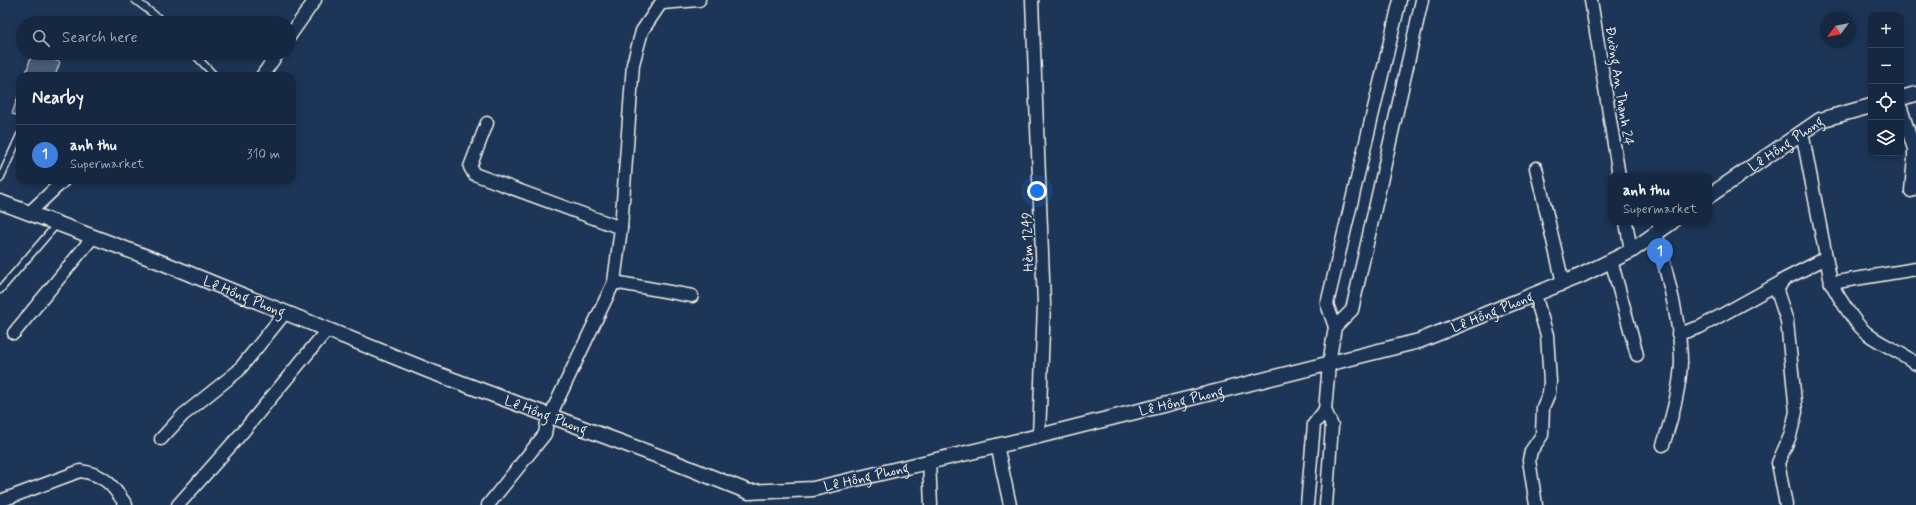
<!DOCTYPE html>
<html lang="en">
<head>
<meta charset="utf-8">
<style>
  :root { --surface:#162841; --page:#1f3048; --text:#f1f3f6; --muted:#9ea6b1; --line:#35445a; --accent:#d93025 }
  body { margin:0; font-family:Mynerve,sans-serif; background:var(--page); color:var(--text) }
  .controls { position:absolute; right:12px; top:12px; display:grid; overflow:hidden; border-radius:8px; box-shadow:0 2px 6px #0003 }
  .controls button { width:36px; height:36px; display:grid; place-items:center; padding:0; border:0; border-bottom:1px solid var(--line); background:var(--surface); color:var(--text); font:20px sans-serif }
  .compass { position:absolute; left:1820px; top:12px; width:36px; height:36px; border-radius:50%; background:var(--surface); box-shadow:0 2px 6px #0003; rotate:238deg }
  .you { position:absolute; left:1037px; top:191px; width:14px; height:14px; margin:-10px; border:3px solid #fff; border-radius:50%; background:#1a73e8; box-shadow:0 0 0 6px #1a73e833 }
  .badge { display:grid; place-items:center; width:26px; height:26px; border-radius:50%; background:var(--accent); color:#fff; font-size:13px; font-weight:700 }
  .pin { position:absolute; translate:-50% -33px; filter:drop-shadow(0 1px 2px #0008) }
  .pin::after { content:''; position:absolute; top:21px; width:14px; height:12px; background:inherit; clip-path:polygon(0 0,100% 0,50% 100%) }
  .popup { position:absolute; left:1608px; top:173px; width:104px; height:52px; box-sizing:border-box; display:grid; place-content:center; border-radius:8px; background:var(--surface); filter:drop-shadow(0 1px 3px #0005); font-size:13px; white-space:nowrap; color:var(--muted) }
  .popup b { font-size:15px; color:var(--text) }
  .popup::after { content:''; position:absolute; left:50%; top:100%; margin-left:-8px; border:8px solid transparent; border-top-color:var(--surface) }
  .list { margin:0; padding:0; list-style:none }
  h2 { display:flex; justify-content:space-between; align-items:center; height:52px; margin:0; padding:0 16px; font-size:17px }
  h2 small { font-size:13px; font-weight:400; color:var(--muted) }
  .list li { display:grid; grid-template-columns:26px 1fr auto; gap:12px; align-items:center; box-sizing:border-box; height:60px; padding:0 16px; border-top:1px solid var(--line) }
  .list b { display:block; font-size:15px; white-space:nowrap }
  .list p { margin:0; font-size:13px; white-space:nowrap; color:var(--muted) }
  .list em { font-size:13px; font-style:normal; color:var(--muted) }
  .icon { flex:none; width:22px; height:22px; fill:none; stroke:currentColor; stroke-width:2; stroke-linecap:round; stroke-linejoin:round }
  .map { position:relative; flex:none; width:1916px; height:505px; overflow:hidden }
  .search { position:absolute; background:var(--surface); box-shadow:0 2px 6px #0003; left:16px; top:16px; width:280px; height:44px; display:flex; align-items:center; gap:10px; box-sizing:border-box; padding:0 14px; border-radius:22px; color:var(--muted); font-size:15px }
  .panel { position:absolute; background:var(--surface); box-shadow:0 2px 6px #0003; left:16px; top:72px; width:280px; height:112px; border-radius:12px }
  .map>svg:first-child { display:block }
  .building { fill:#485b74; stroke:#f4f1e8 }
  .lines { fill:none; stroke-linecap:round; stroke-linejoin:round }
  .service-casing { stroke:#f4f1e8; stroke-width:9 }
  .minor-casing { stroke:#f4f1e8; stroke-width:15 }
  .tertiary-casing { stroke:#f4f1e8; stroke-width:17 }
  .service { stroke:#1d3557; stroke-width:6 }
  .minor { stroke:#1d3557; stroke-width:12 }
  .tertiary { stroke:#1d3557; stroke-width:14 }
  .labels { text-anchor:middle; stroke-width:4; stroke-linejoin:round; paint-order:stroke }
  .street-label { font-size:14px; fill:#f4f1e8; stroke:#1d3557 }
</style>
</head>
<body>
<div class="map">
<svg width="1916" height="505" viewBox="0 0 1916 505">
  <rect width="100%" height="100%" fill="#1d3557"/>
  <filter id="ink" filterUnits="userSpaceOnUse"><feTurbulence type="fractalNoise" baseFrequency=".025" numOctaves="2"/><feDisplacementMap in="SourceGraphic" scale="8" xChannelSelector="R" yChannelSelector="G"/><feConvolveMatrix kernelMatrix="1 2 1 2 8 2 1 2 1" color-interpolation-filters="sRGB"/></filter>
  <g filter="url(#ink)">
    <g class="building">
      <polygon points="32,53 60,62 55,76 25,76"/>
      <polygon points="20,90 20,116 12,114"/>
    </g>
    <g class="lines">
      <g class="service-casing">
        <g id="service">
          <polyline points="135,0 165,23"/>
          <polyline points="193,53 215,76"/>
          <polyline points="0,179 20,135"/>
          <polyline points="0,290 57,224"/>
        </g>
      </g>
      <g class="minor-casing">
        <g id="minor">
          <polyline points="1032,0 1044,304 1039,436"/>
          <polyline points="1591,0 1619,176"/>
          <polyline points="662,3 699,0"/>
          <polyline points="289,37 315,0"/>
          <polyline points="262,76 278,53"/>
          <polyline points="1901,108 1914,149 1914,158 1911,191"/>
          <polyline points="487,123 470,167 474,174 621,228"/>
          <path d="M1802 132 1831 283C1839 298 1856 326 1869 335 1884 346 1902 352 1916 364"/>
          <polyline points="1536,168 1563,283"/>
          <polyline points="29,213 64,180"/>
          <polyline points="1626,222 1631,251"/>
          <path d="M1656 233C1666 270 1681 324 1681 362 1680 390 1672 418 1663 445"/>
          <polyline points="1611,260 1637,355"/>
          <polyline points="614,282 692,296"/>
          <polyline points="1831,283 1916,269"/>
          <polyline points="1535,295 1547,335 1550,382 1549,393 1543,407 1542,435 1531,451 1529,460 1536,505"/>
          <polyline points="1335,327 1352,310 1422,0"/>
          <polyline points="14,333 93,237"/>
          <polyline points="1678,334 1700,327 1783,281"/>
          <polyline points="1325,410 1329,364 1335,327 1327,304 1400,0"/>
          <polyline points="161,439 183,415 238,371 284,314"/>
          <polyline points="997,445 1010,505"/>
          <polyline points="929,461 931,505"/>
          <path d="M0 501 80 471C105 474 113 486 126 505"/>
          <polyline points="178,505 241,434 327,330"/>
          <polyline points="488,505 545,434 547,422 614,282 621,228 633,64 642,31 663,0"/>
          <polyline points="1307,505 1314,424 1325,410 1332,426 1326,505"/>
          <polyline points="1786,505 1778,463 1790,436 1796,412 1787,321 1777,291 1783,280 1826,258"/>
        </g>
      </g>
      <g class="tertiary-casing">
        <g id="tertiary">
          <polyline points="1901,98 1916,94"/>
          <path id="s1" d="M1709 196 1820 120 1871 106"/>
          <path id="s2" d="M0 202 163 263 432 372 666 459 749 492 813 489 1039 436 1419 341 1580 276 1631 251 1672 222"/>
        </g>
      </g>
      <use href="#service" class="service"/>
      <use href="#minor" class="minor"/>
      <use href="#tertiary" class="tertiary"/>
    </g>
  </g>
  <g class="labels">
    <g class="street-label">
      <text transform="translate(1620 86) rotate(81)" y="5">Đường An Thạnh 24</text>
      <text dy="5" stroke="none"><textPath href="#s1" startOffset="93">Lê Hồng Phong</textPath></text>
      <text transform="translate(1027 242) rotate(-92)" y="5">Hẻm 1249</text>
      <text dy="5" stroke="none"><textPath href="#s2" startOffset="262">Lê Hồng Phong</textPath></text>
      <text dy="5" stroke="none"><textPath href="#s2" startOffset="1570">Lê Hồng Phong</textPath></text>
      <text dy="5" stroke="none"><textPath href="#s2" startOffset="1246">Lê Hồng Phong</textPath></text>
      <text dy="5" stroke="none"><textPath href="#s2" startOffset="586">Lê Hồng Phong</textPath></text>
      <text dy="5" stroke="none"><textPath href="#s2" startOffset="922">Lê Hồng Phong</textPath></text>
    </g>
  </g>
</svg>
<div class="controls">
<button>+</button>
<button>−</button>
<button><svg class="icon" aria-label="locate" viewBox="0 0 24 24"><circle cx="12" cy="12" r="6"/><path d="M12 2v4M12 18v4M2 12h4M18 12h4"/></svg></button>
<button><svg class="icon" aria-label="layers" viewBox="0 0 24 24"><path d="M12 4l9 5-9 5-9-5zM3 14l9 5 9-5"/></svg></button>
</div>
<svg class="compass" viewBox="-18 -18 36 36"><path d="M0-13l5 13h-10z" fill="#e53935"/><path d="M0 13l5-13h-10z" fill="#9ea6b1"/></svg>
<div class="you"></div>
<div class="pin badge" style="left:1660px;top:271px;background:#3f7fe0">1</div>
<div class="popup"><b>anh thu</b>Supermarket</div>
<div class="search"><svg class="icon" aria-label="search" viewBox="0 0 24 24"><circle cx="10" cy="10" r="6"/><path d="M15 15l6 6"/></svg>Search here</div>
<section class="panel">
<h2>Nearby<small></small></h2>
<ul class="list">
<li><span class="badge" style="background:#3f7fe0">1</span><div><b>anh thu</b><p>Supermarket</p></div><em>310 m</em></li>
</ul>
</section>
</div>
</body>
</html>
